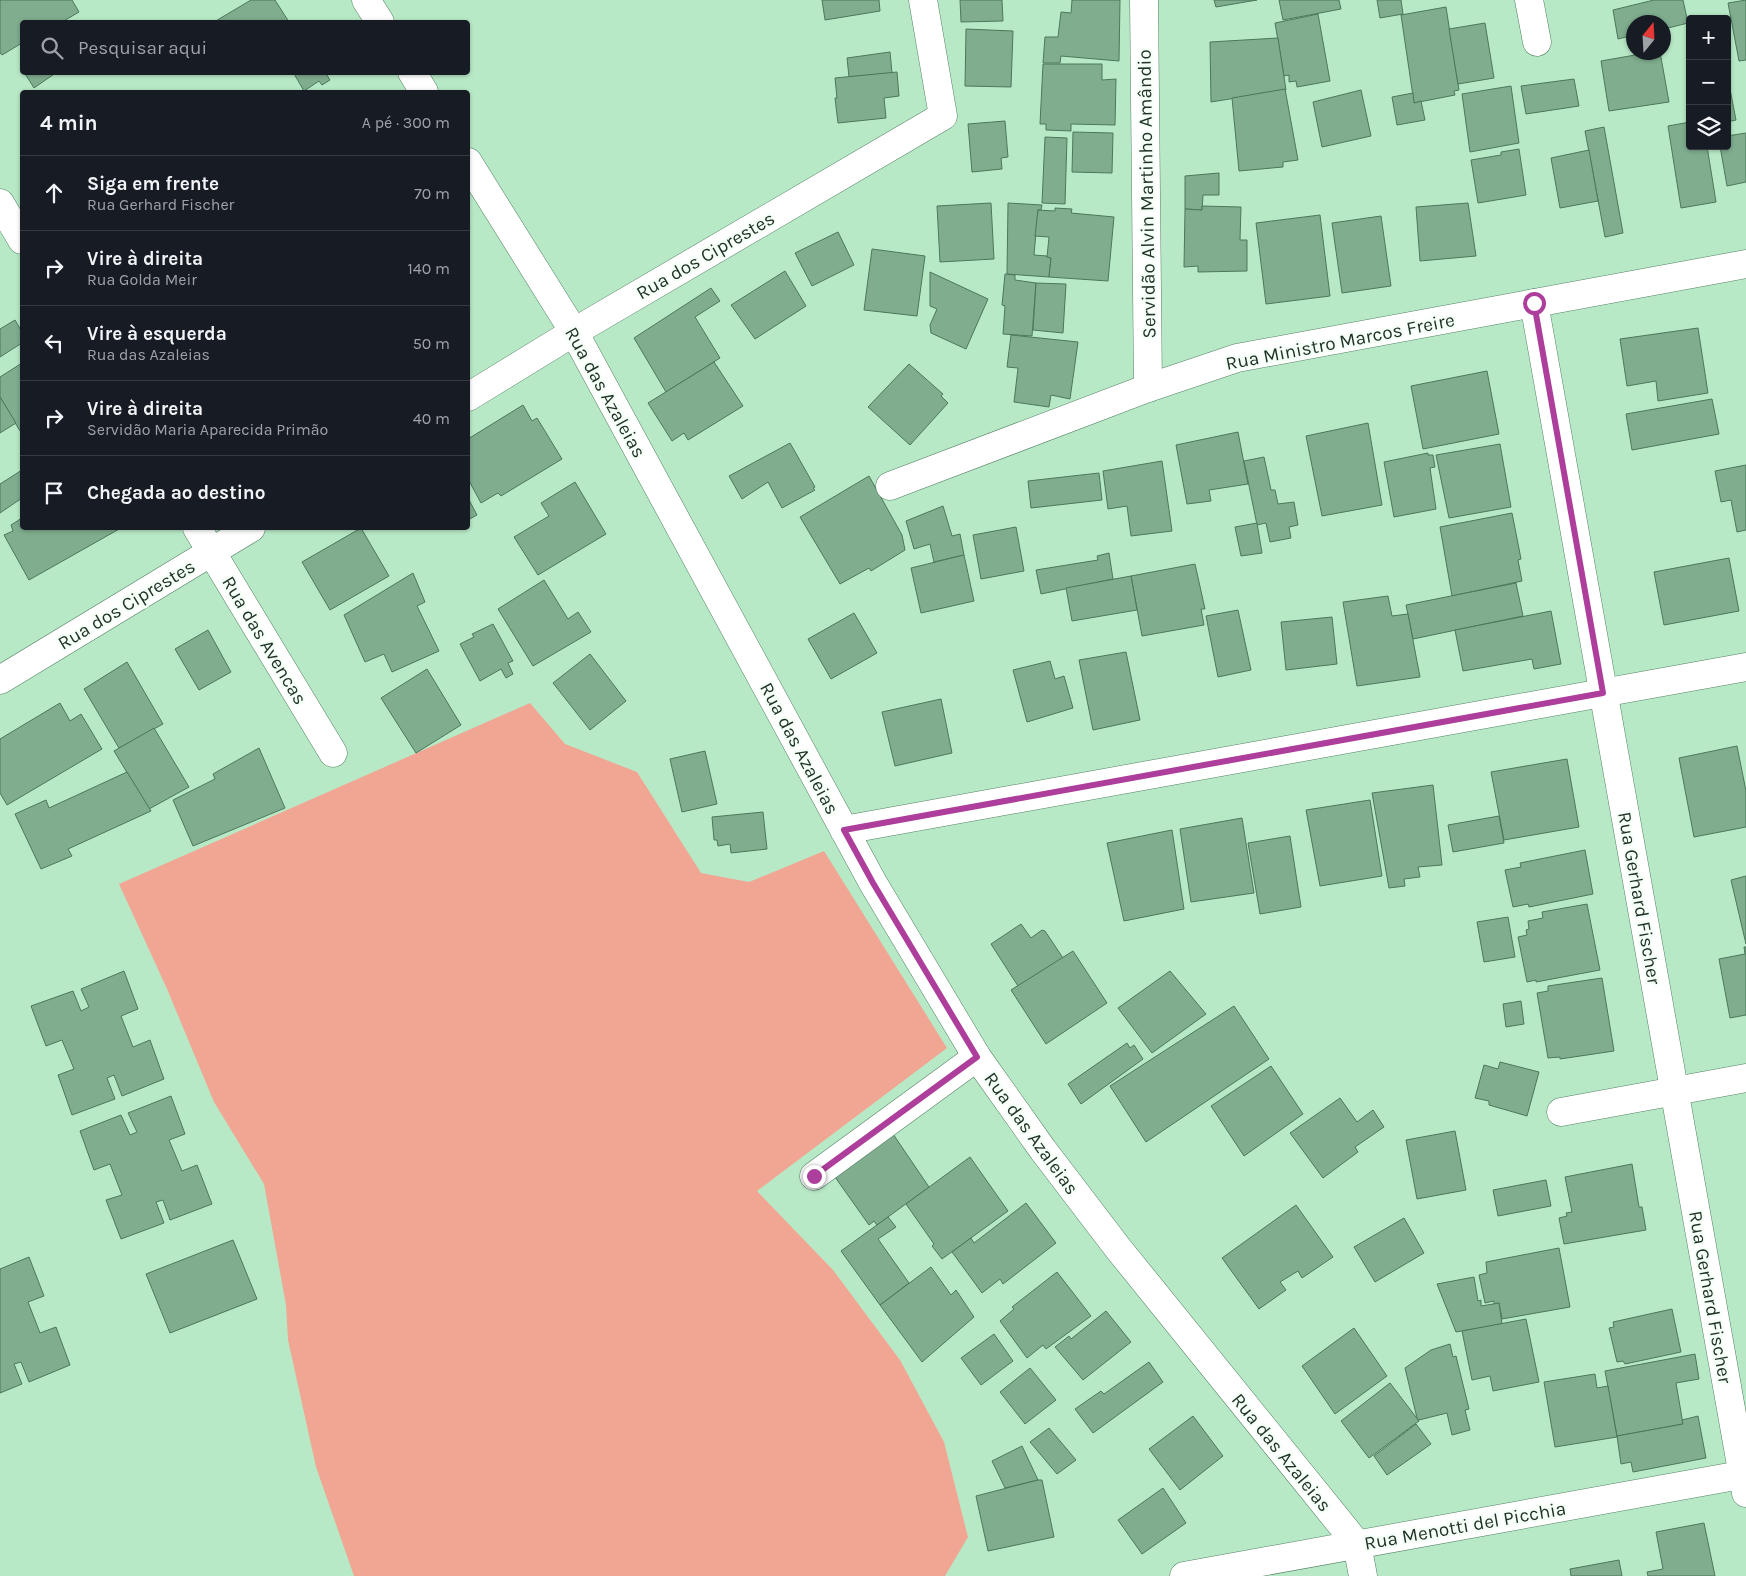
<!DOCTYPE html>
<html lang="pt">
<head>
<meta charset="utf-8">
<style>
  :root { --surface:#171b24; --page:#242831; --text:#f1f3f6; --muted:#9ea1a6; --line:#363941 }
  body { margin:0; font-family:Karla,sans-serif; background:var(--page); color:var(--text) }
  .controls { position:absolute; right:15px; top:15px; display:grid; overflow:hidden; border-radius:5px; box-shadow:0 1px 4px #0004 }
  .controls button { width:45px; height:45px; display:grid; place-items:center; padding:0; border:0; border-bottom:1px solid var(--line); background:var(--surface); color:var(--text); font:25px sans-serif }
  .compass { position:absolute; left:1626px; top:15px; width:45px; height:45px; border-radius:50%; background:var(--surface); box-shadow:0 1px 4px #0004; rotate:18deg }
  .stop { position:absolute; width:15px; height:15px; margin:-11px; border:4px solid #ad3e9b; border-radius:50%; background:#fff }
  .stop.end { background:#ad3e9b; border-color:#fff; box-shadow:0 1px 5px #0008 }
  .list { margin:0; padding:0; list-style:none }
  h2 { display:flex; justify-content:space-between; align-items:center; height:65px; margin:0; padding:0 20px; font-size:21px }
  h2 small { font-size:16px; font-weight:400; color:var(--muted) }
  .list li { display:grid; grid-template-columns:32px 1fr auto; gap:15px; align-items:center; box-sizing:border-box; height:75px; padding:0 20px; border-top:1px solid var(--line) }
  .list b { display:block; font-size:19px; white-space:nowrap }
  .list p { margin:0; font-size:16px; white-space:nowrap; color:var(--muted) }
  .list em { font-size:16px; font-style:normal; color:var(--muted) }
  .icon { flex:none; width:28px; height:28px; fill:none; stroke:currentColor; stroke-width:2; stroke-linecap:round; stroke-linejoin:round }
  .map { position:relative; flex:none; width:1746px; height:1576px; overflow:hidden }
  .search { position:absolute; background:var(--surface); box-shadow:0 1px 4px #0004; left:20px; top:20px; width:450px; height:55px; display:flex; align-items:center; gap:12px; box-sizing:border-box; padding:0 18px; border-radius:5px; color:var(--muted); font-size:19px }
  .panel { position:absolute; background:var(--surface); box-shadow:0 1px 4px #0004; left:20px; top:90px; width:450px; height:440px; border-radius:5px }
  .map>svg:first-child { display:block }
  .green { fill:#f1a693 }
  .building { fill:#7fad8e; stroke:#4b785b }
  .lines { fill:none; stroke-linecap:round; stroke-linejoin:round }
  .minor-casing { stroke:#558264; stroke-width:29 }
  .minor { stroke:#fff; stroke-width:28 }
  .route { stroke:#ad3e9b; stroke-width:6 }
  .labels { text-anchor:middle; stroke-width:5; stroke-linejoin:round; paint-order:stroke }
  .street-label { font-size:19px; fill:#1e3124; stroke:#f5fff8 }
</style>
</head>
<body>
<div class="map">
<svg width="1746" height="1576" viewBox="0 0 1746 1576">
  <rect width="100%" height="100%" fill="#b8e9c7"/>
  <polygon class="green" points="530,703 565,744 637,772 701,873 749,882 824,851 947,1048 757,1191 833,1270 900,1360 944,1442 968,1537 945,1576 354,1576 316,1467 288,1340 286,1305 264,1184 214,1102 167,989 119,884"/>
  <g class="building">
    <polygon points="0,0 72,0 79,12 62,22 22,22 22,43 2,55 0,53"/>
    <polygon points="251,0 275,0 289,22 214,22"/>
    <polygon points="822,0 879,0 880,11 825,20"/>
    <polygon points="960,0 1002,0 1003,21 961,22"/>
    <polygon points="1072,0 1120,0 1119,61 1061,56 1060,63 1043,63 1045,37 1058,37 1061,12 1071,13"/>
    <polygon points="1214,0 1257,0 1216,7"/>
    <polygon points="1279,0 1339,0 1341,9 1283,20"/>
    <polygon points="1377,0 1401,0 1403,14 1380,18"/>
    <polygon points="1654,0 1683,0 1688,23 1664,29 1664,22 1634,22 1634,35 1618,39 1613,10"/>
    <polygon points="1746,0 1746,60 1739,61 1728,3"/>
    <polygon points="1446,7 1459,90 1454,91 1455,95 1414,103 1401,15"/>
    <polygon points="1318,14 1330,81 1297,87 1296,81 1289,82 1289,75 1284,76 1275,23"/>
    <polygon points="1485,23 1494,78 1458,84 1449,29"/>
    <polygon points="966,29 1013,31 1011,87 965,86"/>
    <polygon points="1278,38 1286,90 1211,102 1210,42"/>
    <polygon points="890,52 892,73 849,77 847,58"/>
    <polygon points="1652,52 1660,52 1669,102 1609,111 1601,61"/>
    <polygon points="1043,64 1102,64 1102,80 1116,79 1115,125 1071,124 1071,131 1046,130 1046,124 1040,124"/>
    <polygon points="24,72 57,72 34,88"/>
    <polygon points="293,72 325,72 330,80 322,85 319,81 304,91"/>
    <polygon points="897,72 899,96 884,98 886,118 838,123 835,98 837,98 835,78"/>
    <polygon points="1574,79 1579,106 1526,114 1521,86"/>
    <polygon points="1727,84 1729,84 1736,120 1727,122"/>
    <polygon points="1511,86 1519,143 1470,152 1462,94"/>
    <polygon points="1285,89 1298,160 1283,162 1283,167 1239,171 1232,98"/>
    <polygon points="1361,90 1371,136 1322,147 1313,102"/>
    <polygon points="1413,93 1414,103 1421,101 1425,120 1397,125 1392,97"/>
    <polygon points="1005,121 1008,157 1001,158 1002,169 972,172 968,124"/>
    <polygon points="1690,122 1690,146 1707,146 1716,202 1681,208 1668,126"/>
    <polygon points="1604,127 1623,233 1605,237 1585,131"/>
    <polygon points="1073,132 1113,133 1112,173 1072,172"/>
    <polygon points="1746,133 1746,182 1727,186 1720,146 1727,146 1727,136"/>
    <polygon points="1045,137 1067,138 1065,204 1042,203"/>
    <polygon points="1519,149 1526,195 1478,203 1471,160 1501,155 1501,152"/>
    <polygon points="1589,150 1598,201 1560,208 1551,158"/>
    <polygon points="1219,173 1219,195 1203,195 1202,210 1185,209 1185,176"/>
    <polygon points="991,203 994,259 940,262 937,206"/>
    <polygon points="1008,203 1042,205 1041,210 1038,210 1034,255 1047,256 1047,257 1051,258 1049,277 1007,274"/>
    <polygon points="1468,203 1476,256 1420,261 1416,207"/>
    <polygon points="1202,206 1241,207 1240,240 1247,240 1247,271 1198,272 1198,266 1184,267 1185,209 1202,210"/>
    <polygon points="1055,208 1072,209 1071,213 1114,217 1108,281 1049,277 1051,258 1047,257 1049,237 1035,236 1038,210 1055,211"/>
    <polygon points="1320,215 1330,296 1266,304 1256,223"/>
    <polygon points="1381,216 1391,286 1342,293 1332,223"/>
    <polygon points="838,232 854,265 812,286 795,253"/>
    <polygon points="872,249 925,256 917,316 864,310"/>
    <polygon points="785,271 806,306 755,339 731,305"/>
    <polygon points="930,272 988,299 966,349 931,333 930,325 937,309 930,306"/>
    <polygon points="1005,274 1015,275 1015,280 1036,283 1032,336 1003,334 1005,306 1002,305"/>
    <polygon points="1036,283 1066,284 1063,333 1033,330"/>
    <polygon points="711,288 720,301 695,317 720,358 666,392 634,338"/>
    <polygon points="15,320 22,332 22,343 0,357 0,329"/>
    <polygon points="1698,328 1708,393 1658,401 1656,381 1627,386 1620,339"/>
    <polygon points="1011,335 1078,342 1070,399 1051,395 1049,407 1014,402 1018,368 1007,367"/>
    <polygon points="714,362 743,406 688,440 684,433 672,441 648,403"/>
    <polygon points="22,363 22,429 20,431 0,397 0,377"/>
    <polygon points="909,364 943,394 941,396 948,403 910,445 868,407"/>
    <polygon points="1487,371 1499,434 1423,449 1411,386"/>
    <polygon points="0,397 16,423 0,433"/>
    <polygon points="1712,399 1719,434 1632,450 1626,414"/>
    <polygon points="523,405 532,421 537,418 562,459 501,496 498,493 481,503 468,479 469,475 468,472 468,439"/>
    <polygon points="1368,423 1382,505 1322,516 1306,436"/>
    <polygon points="1238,432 1248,484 1209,490 1211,501 1187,504 1176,445"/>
    <polygon points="790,443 815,487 813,488 815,490 782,508 768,482 742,499 729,476"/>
    <polygon points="1500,444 1511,507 1449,518 1436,455"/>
    <polygon points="1428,453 1428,455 1433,455 1435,467 1430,468 1436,509 1394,517 1384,462"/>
    <polygon points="1264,457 1271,490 1275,490 1278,504 1294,502 1298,525 1289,527 1291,538 1270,542 1266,523 1257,525 1244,461"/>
    <polygon points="1162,461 1172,531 1131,536 1127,506 1108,509 1103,471"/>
    <polygon points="1746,465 1746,530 1737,532 1731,500 1721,502 1715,471"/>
    <polygon points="22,470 22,498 0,513 0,484"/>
    <polygon points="1099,473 1102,500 1031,508 1028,481"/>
    <polygon points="869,476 902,535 905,550 871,571 869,568 840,584 800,517"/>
    <polygon points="575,482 606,534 538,575 514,537 549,516 541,503"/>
    <polygon points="468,498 477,515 468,520"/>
    <polygon points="943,506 952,536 960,534 964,555 934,562 930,544 914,549 906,521"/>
    <polygon points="1512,513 1521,559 1518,560 1522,581 1452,596 1440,527"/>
    <polygon points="22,518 22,528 121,528 29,580 4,535 13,531 11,525"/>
    <polygon points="1257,523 1262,553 1241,556 1235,527"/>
    <polygon points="1016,527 1024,571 981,579 973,535"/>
    <polygon points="361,528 389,576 330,610 302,562"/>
    <polygon points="1109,553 1113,579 1041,594 1036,570 1098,560 1097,556"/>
    <polygon points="964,555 974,601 921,613 911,568"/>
    <polygon points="1729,558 1739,611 1664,625 1654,572"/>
    <polygon points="1195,564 1205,609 1201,609 1204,625 1142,636 1131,576"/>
    <polygon points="413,573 425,602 417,606 439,651 392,672 384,654 365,662 344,615"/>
    <polygon points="1131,576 1137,610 1072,621 1066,588"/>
    <polygon points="544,580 568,619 578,612 591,632 533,666 498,609"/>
    <polygon points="1516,583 1523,616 1413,639 1406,605"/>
    <polygon points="1388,596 1392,616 1408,614 1420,677 1357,686 1343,602"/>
    <polygon points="1238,610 1251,670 1218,677 1206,616"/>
    <polygon points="1551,611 1561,664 1534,669 1532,659 1463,671 1455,630"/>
    <polygon points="854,613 877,653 831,679 808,639"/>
    <polygon points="1332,617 1337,664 1286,670 1281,622"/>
    <polygon points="493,624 513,661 508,663 513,674 506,678 501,669 480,681 460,644 474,637 472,634"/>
    <polygon points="208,630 231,672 199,690 175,649"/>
    <polygon points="1126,652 1140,720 1093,730 1079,660"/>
    <polygon points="590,654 626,701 590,730 553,683"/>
    <polygon points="1050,661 1055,679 1064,676 1073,708 1027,722 1013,670"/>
    <polygon points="127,662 163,724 119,748 84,689"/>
    <polygon points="427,669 461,725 416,753 381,698"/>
    <polygon points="941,699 952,753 895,766 882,712"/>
    <polygon points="60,703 70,721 81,714 102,749 7,805 0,793 0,739"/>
    <polygon points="154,728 189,787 149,809 114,751"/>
    <polygon points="1737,746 1746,791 1746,827 1694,837 1679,758"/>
    <polygon points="259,748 285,808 193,846 173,800 215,779 213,774"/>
    <polygon points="705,751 717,804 682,812 670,759"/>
    <polygon points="1567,759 1579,827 1504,840 1491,772"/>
    <polygon points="127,772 151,811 68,849 72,856 41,869 15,814 46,800 49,808"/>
    <polygon points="1433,785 1442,865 1418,867 1420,877 1404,879 1405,886 1389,888 1372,793"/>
    <polygon points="1370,800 1382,876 1320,886 1306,810"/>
    <polygon points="763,812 767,849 731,853 730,844 718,846 717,840 714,840 712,817"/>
    <polygon points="1499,816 1504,843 1453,852 1448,825"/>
    <polygon points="1242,818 1254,893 1191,902 1180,829"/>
    <polygon points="1172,830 1184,909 1124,921 1107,843"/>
    <polygon points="1290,836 1301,907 1260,914 1248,843"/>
    <polygon points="1585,850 1593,894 1529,907 1528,904 1513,907 1505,870 1521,867 1520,863"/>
    <polygon points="1746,876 1746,944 1731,880"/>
    <polygon points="1587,904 1600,970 1536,982 1536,980 1527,982 1518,937 1527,935 1526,930 1529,929 1528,921 1543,918 1542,912"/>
    <polygon points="1508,917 1515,957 1484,962 1477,922"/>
    <polygon points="1021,924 1031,938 1042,930 1045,931 1063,958 1018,986 991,944"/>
    <polygon points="1744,947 1746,947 1746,1015 1730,1018 1719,959 1745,954"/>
    <polygon points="1073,951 1107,1003 1046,1044 1011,990"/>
    <polygon points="124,971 138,1009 121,1016 133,1047 150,1040 164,1079 122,1096 114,1075 107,1078 115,1099 72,1115 58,1075 74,1069 62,1040 46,1046 31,1006 73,991 81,1011 89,1007 81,989"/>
    <polygon points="1170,971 1206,1014 1152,1053 1118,1008"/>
    <polygon points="1602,978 1614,1051 1560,1059 1560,1057 1548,1058 1537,993 1548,991 1548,986"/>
    <polygon points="1521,1001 1524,1024 1506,1027 1503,1004"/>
    <polygon points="1234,1006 1269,1059 1146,1142 1110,1086"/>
    <polygon points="1127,1043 1130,1048 1134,1045 1143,1059 1081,1104 1068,1084"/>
    <polygon points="1500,1062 1539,1072 1527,1116 1489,1105 1489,1101 1475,1098 1484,1065 1498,1069"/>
    <polygon points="1271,1066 1303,1114 1244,1156 1211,1106"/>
    <polygon points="171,1096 185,1134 169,1140 182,1171 197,1165 212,1204 170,1220 163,1200 156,1202 164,1223 121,1239 106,1200 122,1195 110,1164 94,1170 80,1131 121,1115 130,1135 137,1132 128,1113"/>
    <polygon points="1340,1098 1357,1122 1373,1110 1384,1127 1355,1147 1358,1152 1323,1178 1290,1133"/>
    <polygon points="1455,1131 1466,1190 1417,1199 1406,1140"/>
    <polygon points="893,1134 929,1187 877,1225 874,1221 869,1225 835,1177"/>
    <polygon points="970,1157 1008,1211 942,1259 932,1246 934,1244 906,1204"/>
    <polygon points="1632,1164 1639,1207 1642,1207 1646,1230 1564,1244 1559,1218 1567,1216 1566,1213 1572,1212 1565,1177"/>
    <polygon points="1546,1180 1551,1206 1498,1216 1493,1190"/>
    <polygon points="1026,1203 1056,1243 1003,1284 1000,1279 982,1293 952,1252 971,1238 974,1243"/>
    <polygon points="1296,1205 1333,1257 1302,1278 1298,1271 1280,1282 1286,1290 1259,1309 1222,1258"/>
    <polygon points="888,1217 896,1227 878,1239 909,1283 880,1305 841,1251"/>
    <polygon points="1404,1218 1424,1253 1375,1282 1354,1247"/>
    <polygon points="233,1240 257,1299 170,1333 146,1274"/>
    <polygon points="1559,1248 1570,1307 1502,1319 1499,1303 1494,1304 1494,1301 1485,1303 1479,1275 1487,1273 1486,1262"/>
    <polygon points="29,1257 44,1296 28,1302 40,1333 56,1327 70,1365 29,1382 21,1362 14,1364 22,1384 0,1393 0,1269"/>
    <polygon points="931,1267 951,1295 956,1290 974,1317 922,1362 880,1305"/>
    <polygon points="1057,1272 1091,1316 1046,1349 1043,1345 1027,1358 1000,1321 1014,1309 1012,1307"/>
    <polygon points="1474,1277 1478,1301 1481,1300 1481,1306 1499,1303 1502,1324 1456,1332 1437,1284"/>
    <polygon points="1672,1309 1681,1352 1625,1364 1623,1361 1617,1362 1609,1328 1614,1327 1613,1322"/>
    <polygon points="1106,1311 1131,1342 1083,1380 1055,1347 1069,1336 1071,1339"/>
    <polygon points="1526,1319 1539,1382 1493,1391 1490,1376 1472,1380 1462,1331"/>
    <polygon points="1354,1328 1387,1376 1335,1414 1302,1366"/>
    <polygon points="994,1334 1013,1361 981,1385 961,1358"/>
    <polygon points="1450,1344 1453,1357 1456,1356 1469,1409 1465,1410 1470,1430 1452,1435 1447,1413 1419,1420 1417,1418 1405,1368 1431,1350"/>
    <polygon points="1695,1354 1699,1379 1676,1383 1683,1424 1617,1436 1605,1371"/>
    <polygon points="1149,1362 1163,1382 1093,1433 1075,1409 1101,1391 1104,1394"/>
    <polygon points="1030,1368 1056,1400 1025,1424 1000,1392"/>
    <polygon points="1595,1374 1597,1388 1608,1386 1617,1437 1555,1447 1544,1382"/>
    <polygon points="1390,1383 1419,1421 1369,1458 1341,1421"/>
    <polygon points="1193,1416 1223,1456 1180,1490 1149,1449"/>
    <polygon points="1698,1416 1706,1458 1633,1472 1631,1462 1621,1464 1617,1436 1683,1424 1682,1420"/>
    <polygon points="1416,1424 1431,1444 1387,1475 1374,1456"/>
    <polygon points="1049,1428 1076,1460 1057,1474 1030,1442"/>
    <polygon points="1022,1446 1038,1480 1005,1488 992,1461"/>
    <polygon points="1038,1480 1042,1480 1054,1537 988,1551 976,1496"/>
    <polygon points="1163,1488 1186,1523 1142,1554 1118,1520"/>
    <polygon points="1704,1523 1715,1576 1648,1576 1647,1572 1663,1569 1656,1532"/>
    <polygon points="1619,1560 1622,1576 1571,1576 1570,1569"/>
  </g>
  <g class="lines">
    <g class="minor-casing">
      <g id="minor">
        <polyline points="366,0 380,22"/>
        <polyline points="1144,0 1148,388"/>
        <polyline points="1529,0 1537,42"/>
        <polyline points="412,72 424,92"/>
        <polyline points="468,162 574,332 873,883 977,1057 1043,1150 1117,1247 1357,1544 1363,1576"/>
        <polyline points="0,203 22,240"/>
        <polyline points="1534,303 1746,1493"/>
        <polyline points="468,397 574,332 943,116 923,0"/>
        <polyline points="890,486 1148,388 1237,358 1746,264"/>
        <polyline points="197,528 333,753"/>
        <polyline points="0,680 251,528"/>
        <polyline points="844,830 1746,667"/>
        <polyline points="1561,1112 1746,1078"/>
        <polyline points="814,1176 977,1057"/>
        <polyline points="1184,1576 1746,1474"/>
      </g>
    </g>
    <use href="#minor" class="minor"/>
  </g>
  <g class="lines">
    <polyline class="route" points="814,1176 977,1057 873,883 844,830 1603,693 1534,303"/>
  </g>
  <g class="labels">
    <g class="street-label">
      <text transform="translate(1146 194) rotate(-91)" y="7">Servidão Alvin Martinho Amândio</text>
      <text transform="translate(705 255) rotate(-30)" y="7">Rua dos Ciprestes</text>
      <text transform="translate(1340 341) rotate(-11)" y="7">Rua Ministro Marcos Freire</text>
      <text transform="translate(606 392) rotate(61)" y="7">Rua das Azaleias</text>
      <text transform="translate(126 604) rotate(-31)" y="7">Rua dos Ciprestes</text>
      <text transform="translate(265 640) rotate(59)" y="7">Rua das Avencas</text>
      <text transform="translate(800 748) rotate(62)" y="7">Rua das Azaleias</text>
      <text transform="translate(1640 898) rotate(80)" y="7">Rua Gerhard Fischer</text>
      <text transform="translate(1032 1133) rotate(54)" y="7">Rua das Azaleias</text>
      <text transform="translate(1711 1297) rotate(80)" y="7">Rua Gerhard Fischer</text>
      <text transform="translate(1282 1452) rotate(51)" y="7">Rua das Azaleias</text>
      <text transform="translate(1465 1525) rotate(-10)" y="7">Rua Menotti del Picchia</text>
    </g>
  </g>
</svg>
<div class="controls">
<button>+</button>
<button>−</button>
<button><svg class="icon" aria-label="layers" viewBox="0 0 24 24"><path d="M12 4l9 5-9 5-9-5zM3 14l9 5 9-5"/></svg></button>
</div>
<svg class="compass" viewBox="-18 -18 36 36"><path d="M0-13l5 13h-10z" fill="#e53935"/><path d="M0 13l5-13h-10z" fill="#9ea1a6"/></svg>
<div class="stop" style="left:1534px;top:303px"></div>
<div class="stop end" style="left:814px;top:1176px"></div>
<div class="search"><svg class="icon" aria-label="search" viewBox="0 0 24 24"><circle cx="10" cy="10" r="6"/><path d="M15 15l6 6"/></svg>Pesquisar aqui</div>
<section class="panel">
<h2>4 min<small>A pé · 300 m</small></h2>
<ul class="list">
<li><svg class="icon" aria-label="ahead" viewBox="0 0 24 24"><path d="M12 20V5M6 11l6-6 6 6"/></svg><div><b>Siga em frente</b><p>Rua Gerhard Fischer</p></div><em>70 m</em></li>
<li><svg class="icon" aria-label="right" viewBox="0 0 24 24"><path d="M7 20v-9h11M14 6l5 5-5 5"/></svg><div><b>Vire à direita</b><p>Rua Golda Meir</p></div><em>140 m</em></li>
<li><svg class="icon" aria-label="left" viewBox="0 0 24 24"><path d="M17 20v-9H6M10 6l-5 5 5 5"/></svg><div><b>Vire à esquerda</b><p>Rua das Azaleias</p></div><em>50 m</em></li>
<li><svg class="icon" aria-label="right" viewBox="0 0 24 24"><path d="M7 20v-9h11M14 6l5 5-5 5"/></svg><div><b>Vire à direita</b><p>Servidão Maria Aparecida Primão</p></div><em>40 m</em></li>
<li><svg class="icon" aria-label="arrive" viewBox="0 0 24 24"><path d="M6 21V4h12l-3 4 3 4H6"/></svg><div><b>Chegada ao destino</b></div></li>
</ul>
</section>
</div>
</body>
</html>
